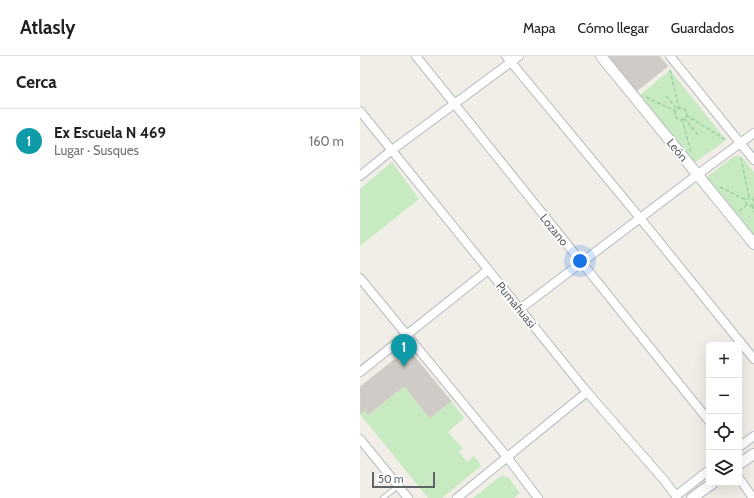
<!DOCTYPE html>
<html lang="es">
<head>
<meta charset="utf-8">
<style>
  :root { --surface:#fff; --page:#f2f2f2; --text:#202124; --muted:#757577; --line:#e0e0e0; --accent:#ea580c }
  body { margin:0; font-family:Cabin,sans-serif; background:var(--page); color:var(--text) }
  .controls { position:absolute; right:12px; bottom:12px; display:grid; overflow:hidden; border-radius:6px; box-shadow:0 4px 16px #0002 }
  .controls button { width:36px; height:36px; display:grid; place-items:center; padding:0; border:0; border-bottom:1px solid var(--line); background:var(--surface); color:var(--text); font:20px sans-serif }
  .scale { position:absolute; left:12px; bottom:10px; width:63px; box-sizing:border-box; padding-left:4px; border:2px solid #5e6468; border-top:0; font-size:11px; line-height:14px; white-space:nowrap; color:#5e6468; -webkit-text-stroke:3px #fff; paint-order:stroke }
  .you { position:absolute; left:220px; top:205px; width:14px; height:14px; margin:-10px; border:3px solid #fff; border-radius:50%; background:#1a73e8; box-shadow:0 0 0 6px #1a73e833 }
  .badge { display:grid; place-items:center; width:26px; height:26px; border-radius:50%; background:var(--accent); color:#fff; font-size:13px; font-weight:700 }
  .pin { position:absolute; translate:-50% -33px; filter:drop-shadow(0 1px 2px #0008) }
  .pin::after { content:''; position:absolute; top:21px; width:14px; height:12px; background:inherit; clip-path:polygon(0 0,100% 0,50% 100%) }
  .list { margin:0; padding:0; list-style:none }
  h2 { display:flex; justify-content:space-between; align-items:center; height:52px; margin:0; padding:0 16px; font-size:17px }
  h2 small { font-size:13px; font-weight:400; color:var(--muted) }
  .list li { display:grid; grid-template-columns:26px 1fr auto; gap:12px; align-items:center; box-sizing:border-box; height:64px; padding:0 16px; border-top:1px solid var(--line) }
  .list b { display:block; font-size:15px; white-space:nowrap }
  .list p { margin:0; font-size:13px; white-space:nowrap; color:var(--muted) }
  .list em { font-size:13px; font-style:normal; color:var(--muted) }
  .icon { flex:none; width:22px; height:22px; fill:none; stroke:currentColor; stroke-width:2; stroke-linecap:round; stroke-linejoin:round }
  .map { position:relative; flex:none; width:394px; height:442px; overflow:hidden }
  header { display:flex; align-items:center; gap:24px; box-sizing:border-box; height:56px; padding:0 20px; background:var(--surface); border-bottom:1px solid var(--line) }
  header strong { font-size:19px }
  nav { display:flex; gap:22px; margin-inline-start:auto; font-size:14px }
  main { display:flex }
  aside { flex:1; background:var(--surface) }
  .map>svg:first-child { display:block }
  .green { fill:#c7eac2 }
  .building { fill:#cfcbc6; stroke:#d7cfc5 }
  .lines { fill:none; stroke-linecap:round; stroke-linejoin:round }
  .service-casing { stroke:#b7babe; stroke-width:6 }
  .minor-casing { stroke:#b7babe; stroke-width:10 }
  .tertiary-casing { stroke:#b7babe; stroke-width:12 }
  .path { stroke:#9dd1a5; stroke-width:1.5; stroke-dasharray:4 2; stroke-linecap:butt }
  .service { stroke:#fff; stroke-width:4 }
  .minor { stroke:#fff; stroke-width:8 }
  .tertiary { stroke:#fff; stroke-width:10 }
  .labels { text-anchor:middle; stroke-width:3.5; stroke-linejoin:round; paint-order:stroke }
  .street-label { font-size:12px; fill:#5e6468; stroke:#fff }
</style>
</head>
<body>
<header>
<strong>Atlasly</strong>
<nav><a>Mapa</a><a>Cómo llegar</a><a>Guardados</a></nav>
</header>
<main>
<aside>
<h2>Cerca<small></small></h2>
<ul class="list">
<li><span class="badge" style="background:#0f9aa8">1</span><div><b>Ex Escuela N 469</b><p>Lugar · Susques</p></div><em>160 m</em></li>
</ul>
</aside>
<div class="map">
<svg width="394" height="442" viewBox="0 0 394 442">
  <rect width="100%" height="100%" fill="#f1eee7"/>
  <g class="green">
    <polygon points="310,14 366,84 334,107 279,40"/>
    <polygon points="375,100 381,100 394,116 394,183 347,126 348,120"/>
    <polygon points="32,106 59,143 0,190 0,133"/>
    <polygon points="44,330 70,362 91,345 104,362 88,376 103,393 99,396 107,406 114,400 121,410 82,442 68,442 0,358 5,354 9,359"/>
    <polygon points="141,420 148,421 160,437 154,442 113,442"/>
  </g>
  <g class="building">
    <polygon points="245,0 299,0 308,10 274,37"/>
    <polygon points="48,293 91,345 70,362 44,330 8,359 5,354 0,358 0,331"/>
  </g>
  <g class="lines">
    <g class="service-casing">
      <polyline id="service" points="23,442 38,430"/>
    </g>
    <g class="minor-casing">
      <g id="minor">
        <polyline points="56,0 349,365"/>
        <polyline points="146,0 280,162 394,303"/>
        <polyline points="310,0 394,104"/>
        <polyline points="0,55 227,336 304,424 316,440"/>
        <polyline points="0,120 32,94 159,0"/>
        <polyline points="0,222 147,401 178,442"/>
        <polyline points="160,253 337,119 394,77"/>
        <polyline points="0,316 128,214"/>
        <polyline points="0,383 48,442"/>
        <polyline points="379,391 394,380"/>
        <polyline points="379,422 393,442"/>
        <polyline points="316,440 349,414"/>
        <polyline points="97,442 227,336"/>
      </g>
    </g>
    <g class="tertiary-casing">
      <g id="tertiary">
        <polyline points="241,0 394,188"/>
        <polyline points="379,408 394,398"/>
        <polyline points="332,442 353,427"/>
      </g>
    </g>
    <g class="path">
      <polyline points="310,14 319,52"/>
      <polyline points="306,40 317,53"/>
      <polyline points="286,41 315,55"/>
      <circle cx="321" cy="58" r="6"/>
      <polyline points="326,59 366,84"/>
      <polyline points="324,62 338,79"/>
      <polyline points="322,63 331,96"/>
      <polyline points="381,102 389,141"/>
      <polyline points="360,131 386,144"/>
      <polyline points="394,145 392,142 389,141 386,145 386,147 390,150 392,149 394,146"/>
      <polyline points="392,149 394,156"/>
      <polyline points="379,155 387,149"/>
    </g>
    <use href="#service" class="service"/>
    <use href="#minor" class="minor"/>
    <use href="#tertiary" class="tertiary"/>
  </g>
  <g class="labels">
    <g class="street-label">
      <text transform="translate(317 94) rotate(51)" y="4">León</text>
      <text transform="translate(194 174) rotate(51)" y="4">Lozano</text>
      <text transform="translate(156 249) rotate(51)" y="4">Pumahuasi</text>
    </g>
  </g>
</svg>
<div class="controls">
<button>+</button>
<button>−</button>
<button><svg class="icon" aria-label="locate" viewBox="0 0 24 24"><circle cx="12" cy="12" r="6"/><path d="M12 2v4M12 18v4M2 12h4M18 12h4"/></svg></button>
<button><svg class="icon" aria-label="layers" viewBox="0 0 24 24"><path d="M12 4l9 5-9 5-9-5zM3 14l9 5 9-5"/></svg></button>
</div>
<div class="scale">50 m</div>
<div class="you"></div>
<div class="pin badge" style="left:44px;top:311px;background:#0f9aa8">1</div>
</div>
</main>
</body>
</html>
